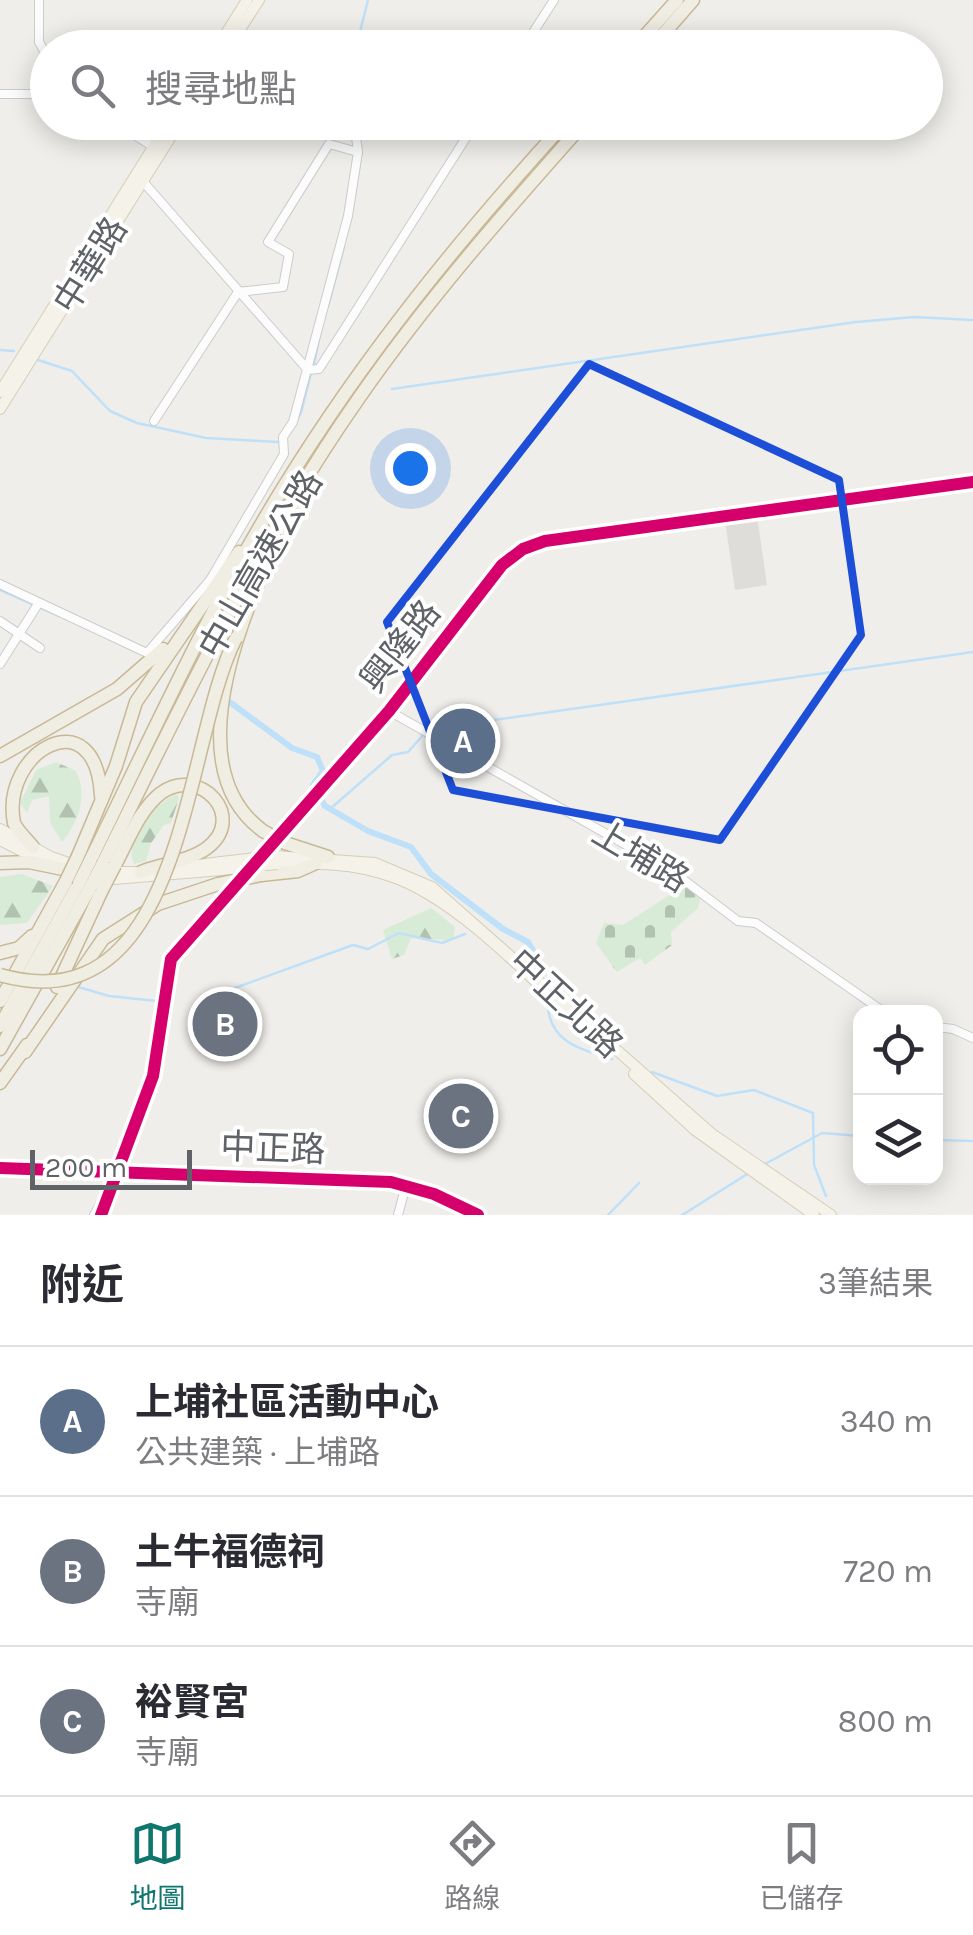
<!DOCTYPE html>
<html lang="zh-TW">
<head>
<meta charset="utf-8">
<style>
  :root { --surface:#fff; --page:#f7f7f7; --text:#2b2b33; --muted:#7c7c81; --line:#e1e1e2; --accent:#0f766e }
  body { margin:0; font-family:Karla,"Noto Sans TC",sans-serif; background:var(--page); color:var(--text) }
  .controls { position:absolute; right:30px; bottom:30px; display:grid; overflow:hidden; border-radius:20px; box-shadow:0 5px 25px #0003 }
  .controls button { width:90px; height:90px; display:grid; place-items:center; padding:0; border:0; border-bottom:2px solid var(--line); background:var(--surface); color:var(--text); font:50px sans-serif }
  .scale { position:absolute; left:30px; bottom:25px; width:162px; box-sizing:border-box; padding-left:10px; border:5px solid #5f6368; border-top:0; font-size:28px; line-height:35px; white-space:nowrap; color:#5f6368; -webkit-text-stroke:8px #fff; paint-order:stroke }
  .you { position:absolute; left:410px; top:468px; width:35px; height:35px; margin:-25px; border:8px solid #fff; border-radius:50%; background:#1a73e8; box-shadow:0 0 0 15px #1a73e833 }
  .badge { display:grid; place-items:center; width:65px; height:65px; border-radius:50%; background:var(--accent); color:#fff; font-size:32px; font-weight:700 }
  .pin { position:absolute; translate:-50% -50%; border:5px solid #fff; box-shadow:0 2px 10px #0006 }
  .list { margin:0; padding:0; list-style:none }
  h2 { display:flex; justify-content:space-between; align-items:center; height:130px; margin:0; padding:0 40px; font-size:42px }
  h2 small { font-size:32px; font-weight:400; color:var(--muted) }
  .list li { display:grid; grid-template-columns:65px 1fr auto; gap:30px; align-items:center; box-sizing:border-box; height:150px; padding:0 40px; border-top:2px solid var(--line) }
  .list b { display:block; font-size:38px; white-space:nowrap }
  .list p { margin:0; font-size:32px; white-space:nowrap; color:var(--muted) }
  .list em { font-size:32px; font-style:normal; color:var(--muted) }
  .icon { flex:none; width:55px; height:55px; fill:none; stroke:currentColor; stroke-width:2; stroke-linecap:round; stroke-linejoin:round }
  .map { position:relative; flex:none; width:973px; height:1215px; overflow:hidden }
  .search { position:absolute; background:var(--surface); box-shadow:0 5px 25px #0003; left:30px; right:30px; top:30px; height:110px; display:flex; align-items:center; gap:25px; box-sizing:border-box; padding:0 35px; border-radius:55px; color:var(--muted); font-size:38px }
  .sheet { height:580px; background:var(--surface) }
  nav { display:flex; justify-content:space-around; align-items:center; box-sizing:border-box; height:140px; border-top:2px solid var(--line); background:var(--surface); font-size:28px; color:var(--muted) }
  nav a { display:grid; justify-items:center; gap:5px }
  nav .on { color:var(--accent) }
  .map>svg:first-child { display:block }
  .industrial { fill:#dfddda }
  .forest { fill:url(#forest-firs) }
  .cemetery { fill:url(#cemetery-stones) }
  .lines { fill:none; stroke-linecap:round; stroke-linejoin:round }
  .stream { stroke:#bfe0f9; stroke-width:2.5 }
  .canal { stroke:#bfe0f9; stroke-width:6 }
  .minor-casing { stroke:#cbcccc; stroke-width:10 }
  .major-casing { stroke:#d7ceb8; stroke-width:12 }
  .highway-casing { stroke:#c8b996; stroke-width:15 }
  .minor { stroke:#fdfcfc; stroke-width:8 }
  .major { stroke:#f4f2e9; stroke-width:10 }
  .highway { stroke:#f0ede3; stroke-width:12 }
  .major-bridge-casing { stroke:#d7ceb8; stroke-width:12; stroke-linecap:butt }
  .highway-bridge-casing { stroke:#c8b996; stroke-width:15; stroke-linecap:butt }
  .major-bridge { stroke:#f4f2e9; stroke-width:10 }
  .highway-bridge { stroke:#f0ede3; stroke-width:12 }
  .cycleway-casing { stroke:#fff; stroke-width:19 }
  .cycleway { stroke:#d6006c; stroke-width:12 }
  .marked { fill:none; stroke:#1d4ed8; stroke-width:8; stroke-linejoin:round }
  .labels { text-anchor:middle; stroke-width:8; stroke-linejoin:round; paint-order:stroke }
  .street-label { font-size:35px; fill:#5f6368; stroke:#fff }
</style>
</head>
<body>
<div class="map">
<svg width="973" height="1215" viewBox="0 0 973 1215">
  <defs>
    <pattern id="forest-firs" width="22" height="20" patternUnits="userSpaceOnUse" patternTransform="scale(2.5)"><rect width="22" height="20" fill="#d8ebd6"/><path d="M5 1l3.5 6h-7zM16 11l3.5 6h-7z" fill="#b2c2b1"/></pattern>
    <pattern id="cemetery-stones" width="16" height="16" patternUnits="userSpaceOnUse" patternTransform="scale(2.5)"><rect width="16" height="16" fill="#d8ebd6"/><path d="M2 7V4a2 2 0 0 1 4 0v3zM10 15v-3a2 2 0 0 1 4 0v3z" fill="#b2c2b1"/></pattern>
  </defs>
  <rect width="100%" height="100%" fill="#efeeea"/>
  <polygon class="industrial" points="757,516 767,585 735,590 725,521"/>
  <g class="forest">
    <path d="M56 762 76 771C88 795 79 822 62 842L50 822 49 796 32 800 27 813 20 803 36 770Z"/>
    <path d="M176 794 179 798 171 823 164 825 151 843 146 861 134 864C123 839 155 804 176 794Z"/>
    <polygon points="22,874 53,886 27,923 0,925 0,877"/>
    <polygon points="431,908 455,927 453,940 411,938 404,955 392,959 383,930"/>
  </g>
  <polygon class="cemetery" points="687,884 701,895 698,908 671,932 672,945 645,965 640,958 617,972 596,943 604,923 623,925"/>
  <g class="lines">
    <g class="stream">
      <polyline points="356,48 368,0"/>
      <polyline points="359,171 360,122"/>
      <polyline points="328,307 344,247"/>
      <polyline points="0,350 14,351"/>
      <polyline points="38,360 72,371 110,411 137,423 206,438 278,442"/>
      <polyline points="314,365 320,334"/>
      <polyline points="392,389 856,322 914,317 973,320"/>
      <polyline points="285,438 301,413 311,373"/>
      <polyline points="0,590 59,616"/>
      <polyline points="430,729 973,652"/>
      <polyline points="330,809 392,755 408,752 424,734"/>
      <polyline points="75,986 109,996 157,1001"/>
      <polyline points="232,989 353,945 368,949 399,933 442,943 465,934"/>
      <path d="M548 1007C551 1044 584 1050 612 1059"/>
      <polyline points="652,1072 717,1096 754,1090 813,1113 814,1165 826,1196"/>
      <polyline points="936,1140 973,1141"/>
      <polyline points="765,1164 822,1133 860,1136"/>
      <polyline points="608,1215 639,1183"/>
      <polyline points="682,1215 749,1173"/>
    </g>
    <polyline class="canal" points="231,703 292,748 317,757 323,771 313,785 325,806 368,831 411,847 431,874 503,929 528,942 545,971"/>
    <g class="minor-casing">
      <g id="minor">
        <polyline points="39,0 39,42 48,58"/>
        <polyline points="523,48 554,0"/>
        <polyline points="0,94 48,94"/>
        <polyline points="113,122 154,147"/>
        <polyline points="140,178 308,370"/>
        <polyline points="238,292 283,287 289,254 268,242 329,144 358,152"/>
        <polyline points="308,370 319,369 476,122"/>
        <polyline points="154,421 238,292"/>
        <polyline points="0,584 147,653 210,580 284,454 283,437 293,422 348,216 358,152 354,122"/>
        <polyline points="0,621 40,648"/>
        <polyline points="0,664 38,604"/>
        <polyline points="389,711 672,871 738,921 756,923 884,1012"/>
        <polyline points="257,860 389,711 502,565 523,549 545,541 973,482"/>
        <polyline points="936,1027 953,1029 973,1038"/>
        <polyline points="94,1215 114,1180"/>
        <polyline points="101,1215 153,1076 171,959 238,882"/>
        <polyline points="398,1215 406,1185"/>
      </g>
    </g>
    <g class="major-casing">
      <g id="major">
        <polyline points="217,48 247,0"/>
        <polyline points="228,48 259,0"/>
        <polyline points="0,392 169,122"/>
        <polyline points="0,409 180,122"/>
        <polyline points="0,829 51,857 77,866"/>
        <polyline points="0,840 39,860"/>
        <polyline points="275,856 375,863 432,887 712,1134 831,1215"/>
        <path d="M277 864C315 863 354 863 390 876 461 899 543 991 599 1042"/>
        <polyline points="168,869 221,862"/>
        <polyline points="108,872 146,872"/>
        <polyline points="103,880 221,870"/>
        <polyline points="634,1074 695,1130 814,1215"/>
        <polyline points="0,1168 391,1182 434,1194 478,1215"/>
      </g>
    </g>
    <g class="highway-casing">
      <g id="highway">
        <polyline points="634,48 677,0"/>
        <polyline points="651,48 693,0"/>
        <polyline points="0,756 117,689 163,649"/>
        <path d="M263 831C182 772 235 633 268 560"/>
        <polyline points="285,843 328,857"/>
        <path d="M33 847C27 839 18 832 14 823 0 751 96 697 101 796"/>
        <polyline points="78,856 116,766 136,702 239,552"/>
        <path d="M91 859C152 735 210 606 283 488 364 356 461 237 566 122"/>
        <polyline points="0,863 29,862 63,869"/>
        <path d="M103 863C182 705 257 543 359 398 427 300 505 212 585 122"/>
        <path d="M115 865C128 841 139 810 161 793 200 765 248 817 207 848 189 861 162 864 141 872"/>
        <polyline points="261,875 298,871 316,863"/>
        <polyline points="0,953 19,948 32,936"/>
        <polyline points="57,987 102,890"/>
        <polyline points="0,1001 66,881"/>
        <polyline points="0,1026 79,883"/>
        <polyline points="0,1049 90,888"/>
        <polyline points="25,1052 103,939 158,904 218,884"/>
        <polyline points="0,1083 27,1045"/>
      </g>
    </g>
    <use href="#minor" class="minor"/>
    <use href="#major" class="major"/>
    <use href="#highway" class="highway"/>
    <g class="major-bridge-casing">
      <g id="major-bridge">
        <polyline points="221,862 275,856"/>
        <polyline points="221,870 277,864"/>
      </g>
    </g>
    <g class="highway-bridge-casing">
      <g id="highway-bridge">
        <polyline points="263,831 285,843"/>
        <polyline points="66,881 78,856"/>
        <polyline points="79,883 91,859"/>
        <polyline points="218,884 261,875"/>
        <polyline points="90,888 103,863"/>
        <polyline points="102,890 115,865"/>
        <path d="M0 975C187 1028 183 740 236 638"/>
      </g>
    </g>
    <use href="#major-bridge" class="major-bridge"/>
    <use href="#highway-bridge" class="highway-bridge"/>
    <g class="cycleway-casing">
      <g id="cycleway">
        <polyline points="0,1168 391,1182 434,1194 478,1215"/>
        <polyline points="101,1215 153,1076 171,959 389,711 502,565 523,549 545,541 973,482"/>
      </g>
    </g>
    <use href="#cycleway" class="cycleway"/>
  </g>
  <path class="marked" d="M589 364 839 480 861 635 720 840 453 790 387 622Z"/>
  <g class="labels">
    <g class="street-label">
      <text transform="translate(90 265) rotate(-58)" y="12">中華路</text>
      <text transform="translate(260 564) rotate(-60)" y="12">中山高速公路</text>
      <text transform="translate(400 646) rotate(-52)" y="12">興隆路</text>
      <text transform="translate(641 856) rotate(31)" y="12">上埔路</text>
      <text transform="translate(566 1003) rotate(43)" y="12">中正北路</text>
      <text transform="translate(273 1148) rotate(2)" y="12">中正路</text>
    </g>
  </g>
</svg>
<div class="controls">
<button><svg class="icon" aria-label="locate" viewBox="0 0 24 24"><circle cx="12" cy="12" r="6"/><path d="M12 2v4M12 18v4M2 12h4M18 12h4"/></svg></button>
<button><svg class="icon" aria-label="layers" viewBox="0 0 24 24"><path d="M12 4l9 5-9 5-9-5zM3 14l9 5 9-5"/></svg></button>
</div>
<div class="scale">200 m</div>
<div class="you"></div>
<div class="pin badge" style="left:463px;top:741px;background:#5c6f8a">A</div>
<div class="pin badge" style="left:225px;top:1024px;background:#6b7280">B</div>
<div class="pin badge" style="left:461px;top:1116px;background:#6b7280">C</div>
<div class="search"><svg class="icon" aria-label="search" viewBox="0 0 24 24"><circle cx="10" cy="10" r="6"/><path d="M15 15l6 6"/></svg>搜尋地點</div>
</div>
<section class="sheet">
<h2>附近<small>3筆結果</small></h2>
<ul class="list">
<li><span class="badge" style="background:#5c6f8a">A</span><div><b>上埔社區活動中心</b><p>公共建築 · 上埔路</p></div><em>340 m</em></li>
<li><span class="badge" style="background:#6b7280">B</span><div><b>土牛福德祠</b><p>寺廟</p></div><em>720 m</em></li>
<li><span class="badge" style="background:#6b7280">C</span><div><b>裕賢宮</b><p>寺廟</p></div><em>800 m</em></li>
</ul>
</section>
<nav>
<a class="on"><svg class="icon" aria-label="map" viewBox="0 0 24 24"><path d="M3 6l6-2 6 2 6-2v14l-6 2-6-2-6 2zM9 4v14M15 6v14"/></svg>地圖</a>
<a><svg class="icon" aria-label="directions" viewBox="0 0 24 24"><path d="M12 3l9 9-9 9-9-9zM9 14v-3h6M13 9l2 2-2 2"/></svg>路線</a>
<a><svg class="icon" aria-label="saved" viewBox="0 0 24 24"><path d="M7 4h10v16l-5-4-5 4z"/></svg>已儲存</a>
</nav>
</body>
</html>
